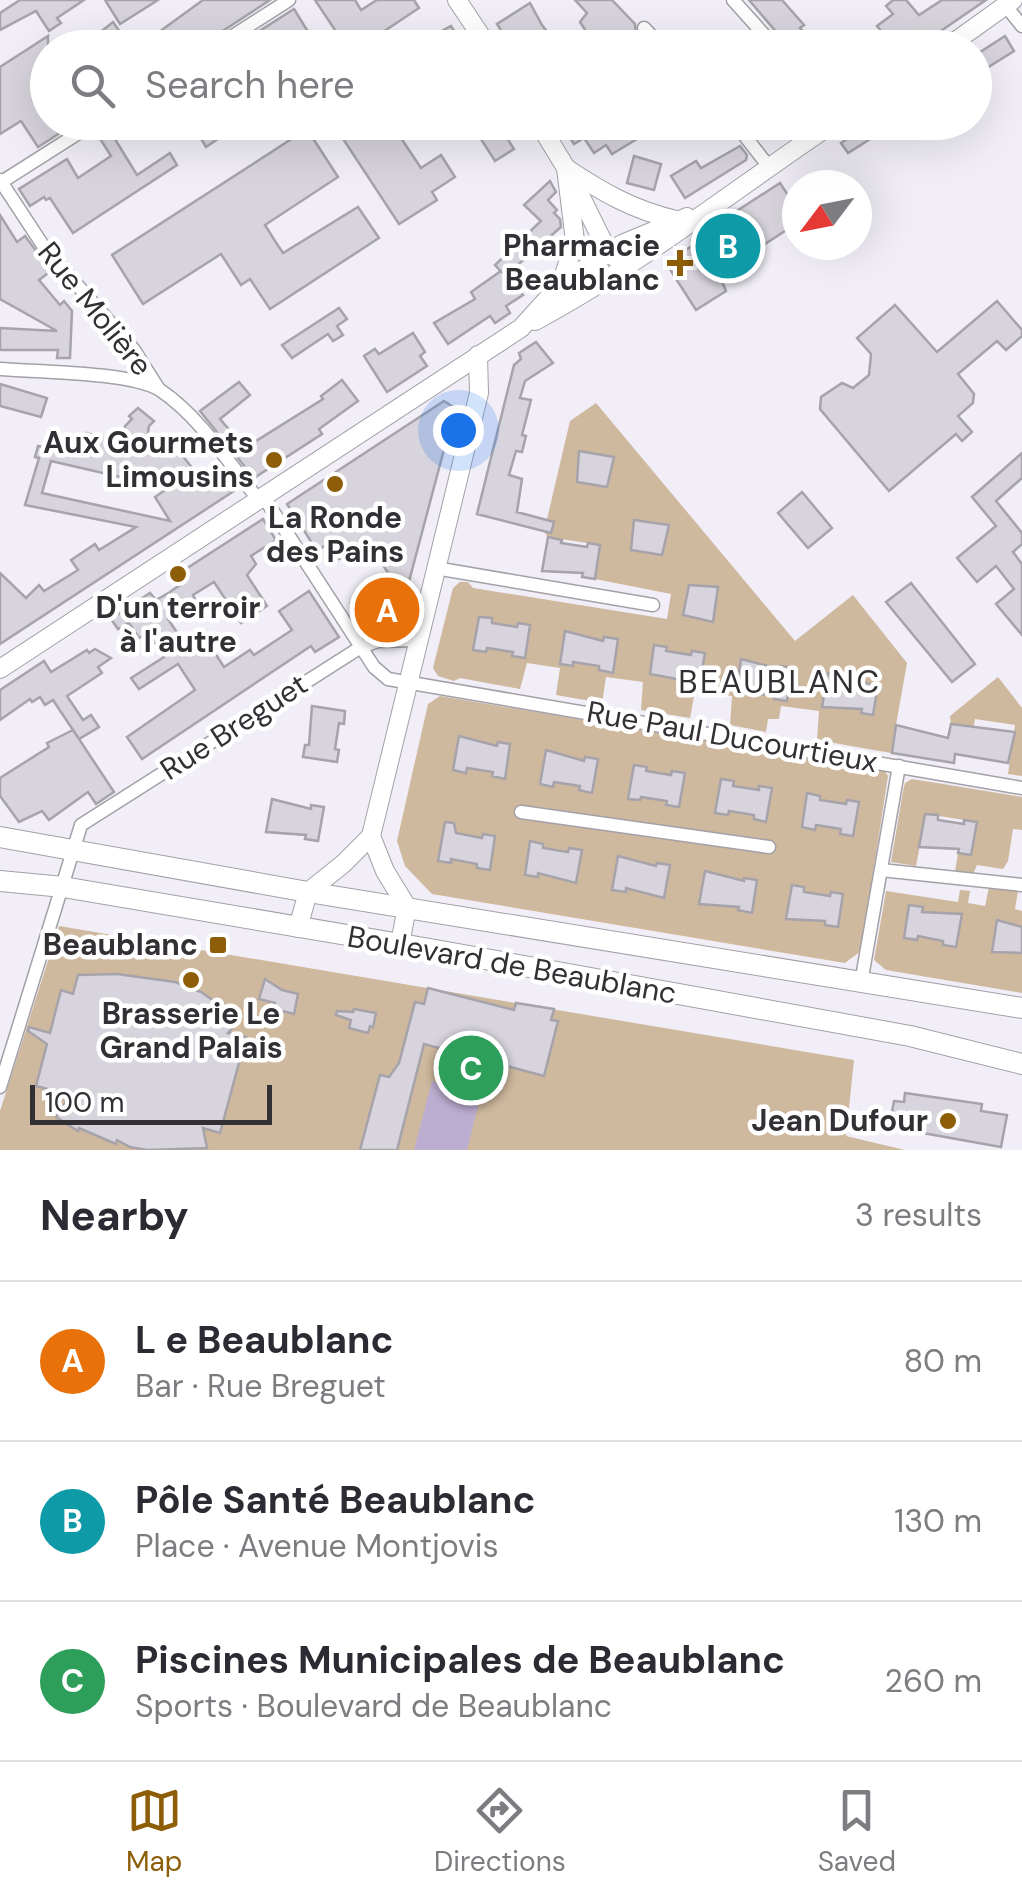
<!DOCTYPE html>
<html lang="en">
<head>
<meta charset="utf-8">
<style>
  :root { --surface:#fff; --page:#f7f7f7; --text:#2b2b33; --muted:#7c7c81; --line:#e1e1e2; --accent:#8d5d07 }
  body { margin:0; font-family:"DM Sans",sans-serif; background:var(--page); color:var(--text) }
  .compass { position:absolute; left:782px; top:170px; width:90px; height:90px; border-radius:50%; background:var(--surface); box-shadow:0 10px 40px #0002; rotate:238deg }
  .scale { position:absolute; left:30px; bottom:25px; width:242px; box-sizing:border-box; padding-left:10px; border:5px solid #323034; border-top:0; font-size:28px; line-height:35px; white-space:nowrap; color:#323034; -webkit-text-stroke:8px #fff; paint-order:stroke }
  .you { position:absolute; left:458px; top:430px; width:35px; height:35px; margin:-25px; border:8px solid #fff; border-radius:50%; background:#1a73e8; box-shadow:0 0 0 15px #1a73e833 }
  .badge { display:grid; place-items:center; width:65px; height:65px; border-radius:50%; background:var(--accent); color:#fff; font-size:32px; font-weight:700 }
  .pin { position:absolute; translate:-50% -50%; border:5px solid #fff; box-shadow:0 2px 10px #0006 }
  .list { margin:0; padding:0; list-style:none }
  h2 { display:flex; justify-content:space-between; align-items:center; height:130px; margin:0; padding:0 40px; font-size:42px }
  h2 small { font-size:32px; font-weight:400; color:var(--muted) }
  .list li { display:grid; grid-template-columns:65px 1fr auto; gap:30px; align-items:center; box-sizing:border-box; height:160px; padding:0 40px; border-top:2px solid var(--line) }
  .list b { display:block; font-size:38px; white-space:nowrap }
  .list p { margin:0; font-size:32px; white-space:nowrap; color:var(--muted) }
  .list em { font-size:32px; font-style:normal; color:var(--muted) }
  .icon { flex:none; width:55px; height:55px; fill:none; stroke:currentColor; stroke-width:2; stroke-linecap:round; stroke-linejoin:round }
  .map { position:relative; flex:none; width:1022px; height:1150px; overflow:hidden }
  .search { position:absolute; background:var(--surface); box-shadow:0 10px 40px #0002; left:30px; right:30px; top:30px; height:110px; display:flex; align-items:center; gap:25px; box-sizing:border-box; padding:0 35px; border-radius:55px; color:var(--muted); font-size:38px }
  .sheet { height:610px; background:var(--surface) }
  nav { display:flex; justify-content:space-around; align-items:center; box-sizing:border-box; height:140px; border-top:2px solid var(--line); background:var(--surface); font-size:28px; color:var(--muted) }
  nav a { display:grid; justify-items:center; gap:5px }
  nav .on { color:var(--accent) }
  .map>svg:first-child { display:block }
  .green { fill:#ceb89e }
  .water { fill:#bcaed1 }
  .building { fill:#d8d4dd; stroke:#a6a3ab; stroke-width:2.5; fill-rule:evenodd }
  .lines { fill:none; stroke-linecap:round; stroke-linejoin:round }
  .street-casing { stroke:#a3a0a8; stroke-width:15 }
  .secondary-casing { stroke:#a3a0a8; stroke-width:20 }
  .primary-casing { stroke:#a3a0a8; stroke-width:22 }
  .street { stroke:#fff; stroke-width:12 }
  .secondary { stroke:#fff; stroke-width:18 }
  .primary { stroke:#fff; stroke-width:20 }
  .poi-dot { fill:#8d5d07; stroke:#fff; stroke-width:4 }
  .labels { text-anchor:middle; stroke-width:9; stroke-linejoin:round; paint-order:stroke }
  .poi-label { font-size:30px; font-weight:bold; fill:#323034; stroke:#fff; text-anchor:end }
  .street-label { font-size:30px; fill:#323034; stroke:#fff }
  .neighbourhood-label { font-size:32px; letter-spacing:2.5px; fill:#323034; stroke:#fff }
</style>
</head>
<body>
<div class="map">
<svg width="1022" height="1150" viewBox="0 0 1022 1150">
  <rect width="100%" height="100%" fill="#f1eef7"/>
  <g class="green">
    <polygon points="596,403 795,641 853,595 907,663 891,753 817,740 819,711 781,706 779,719 768,719 766,732 730,725 732,696 695,691 690,718 641,710 643,682 606,677 602,703 556,695 560,668 527,663 520,689 460,678 454,681 438,676 433,668 453,588 460,582 468,582 473,588 667,619 671,594 595,579 600,545 548,537 544,532 570,421"/>
    <polygon points="998,677 1022,708 1022,776 1008,774 1015,725 975,719 971,742 960,726 951,724 950,716"/>
    <polygon points="440,696 884,770 888,776 861,951 845,963 432,894 405,866 397,841 428,704"/>
    <polygon points="912,779 1022,797 1022,830 1013,829 1008,861 1003,869 977,865 973,874 955,872 958,853 971,855 977,822 926,814 916,866 891,862 903,791 905,783"/>
    <polygon points="990,882 1019,885 1015,909 1022,911 1022,993 886,970 874,960 886,891 958,902 960,890 970,891 968,903 985,906"/>
    <polygon points="59,926 854,1060 846,1136 905,1150 0,1150 0,1111"/>
  </g>
  <polygon class="water" points="432,1081 481,1094 467,1150 414,1150"/>
  <g class="building">
    <polygon points="20,0 84,0 57,18 61,23 49,31 36,11 0,30 0,13"/>
    <polygon points="105,0 158,0 120,24"/>
    <polygon points="203,0 270,0 209,40 204,48 137,48"/>
    <polygon points="315,0 355,0 361,10 377,0 414,0 419,8 359,48 347,48"/>
    <polygon points="575,0 612,0 635,24 636,34 649,48 597,48 580,22 587,13"/>
    <polygon points="749,0 782,0 804,25 800,28 817,48 790,48"/>
    <polygon points="893,0 906,0 919,15 942,0 986,0 916,48 868,48 885,36 877,26 893,14 886,6"/>
    <polygon points="530,3 542,25 559,48 512,48 497,24"/>
    <polygon points="294,9 318,48 233,48"/>
    <polygon points="113,22 131,48 76,48 98,34"/>
    <polygon points="451,26 461,41 451,48 411,48"/>
    <polygon points="48,36 48,91 33,100 46,122 77,122 38,147 21,121 0,134 0,67"/>
    <polygon points="1005,36 1014,51 974,76 974,56"/>
    <polygon points="191,122 243,122 206,147"/>
    <polygon points="332,122 425,122 401,138 421,168 441,155 455,177 432,192 437,200 399,224"/>
    <polygon points="470,122 524,122 505,135 514,149 495,161"/>
    <polygon points="560,122 603,122 608,129 618,122 637,122 645,134 612,154 606,145 594,153 584,138 574,144"/>
    <polygon points="872,122 897,122 848,153 841,143"/>
    <polygon points="307,129 338,177 265,225 275,241 283,253 358,207 379,238 270,309 250,279 241,285 221,254 143,304 112,255"/>
    <polygon points="110,131 137,175 170,153 177,165 73,233 50,198 46,200 44,197 30,206 19,189 67,159 78,178 111,156 99,137"/>
    <polygon points="740,146 747,155 746,160 685,198 671,176 696,161 701,168"/>
    <polygon points="634,156 661,164 654,190 627,183"/>
    <polygon points="550,181 556,192 548,200 557,210 554,213 560,219 561,227 505,276 495,265 541,221 524,205"/>
    <polygon points="780,183 797,209 797,223 719,274 726,291 696,310 666,263 695,244 692,240"/>
    <polygon points="0,215 17,242 25,236 51,271 39,280 60,305 64,301 72,311 70,358 57,358 58,350 0,350 0,328 57,331 0,299"/>
    <polygon points="501,271 523,295 506,306 510,313 495,323 490,316 448,344 434,323 475,299 471,292"/>
    <polygon points="997,301 1022,330 1022,336 1006,350 997,341 958,374 974,394 973,403 958,416 972,432 962,441 956,434 889,491 820,409 821,397 842,383 853,388 869,375 871,354 857,338 895,305 937,352"/>
    <polygon points="339,308 347,319 337,326 343,335 333,341 328,334 292,358 282,345"/>
    <polygon points="413,333 425,352 420,356 427,366 387,392 364,356 375,349 379,354"/>
    <polygon points="536,342 553,363 525,381 520,398 531,400 522,435 526,436 522,452 516,451 509,475 522,479 517,512 554,522 551,533 477,514 514,365 521,359 519,353"/>
    <polygon points="342,380 358,401 319,429 322,434 254,478 200,411 239,382 250,395 220,419 245,448 323,399 321,396"/>
    <polygon points="0,384 47,398 41,417 0,406"/>
    <polygon points="444,401 455,408 403,604 367,628 351,603 364,598 367,602 395,584 369,543 339,559 329,543 317,551 287,504"/>
    <path d="M138 408 154 421 149 426 146 445 166 450 173 444 198 475 201 473 207 480 222 468 237 489 0 644V573L26 598 39 585 44 591 78 570 71 560 95 544 99 550 136 527 25 505 39 458 35 457 38 446 81 455 86 433 122 442 125 426 132 419 129 416ZM51 461 168 488 155 497 170 521 42 493Z"/>
    <polygon points="579,451 614,457 607,487 577,482"/>
    <polygon points="1022,453 1022,478 996,501 1022,533 1022,544 1013,552 1022,564 1022,635 996,604 1014,589 996,566 977,582 957,558 996,526 972,497"/>
    <polygon points="802,492 832,528 808,548 778,513"/>
    <polygon points="263,519 276,540 251,556 256,564 247,575 267,606 241,623 214,582 193,595 196,601 168,619 192,655 209,644 224,667 250,650 254,655 292,630 279,611 309,591 339,637 315,652 311,646 142,759 127,737 195,690 178,664 139,689 131,678 164,657 148,632 139,638 129,623 118,629 111,619 150,593 156,600 170,592 184,582 178,574"/>
    <polygon points="634,520 669,525 662,555 631,550"/>
    <polygon points="548,537 562,540 561,543 587,547 588,543 600,545 595,579 582,577 583,573 542,571"/>
    <polygon points="911,583 975,664 952,682 886,602"/>
    <polygon points="689,585 718,587 713,622 683,615"/>
    <polygon points="479,617 492,618 492,623 517,627 518,623 530,625 525,658 512,656 513,652 487,648 486,652 473,650"/>
    <polygon points="565,631 603,641 604,637 618,639 613,673 599,670 599,666 573,662 573,666 560,664"/>
    <polygon points="654,645 667,647 666,651 691,655 692,651 705,653 699,686 686,684 687,681 650,674"/>
    <polygon points="95,649 111,658 98,667 102,673 67,696 83,720 91,715 99,727 79,739 53,700 45,705 40,697 32,702 30,699 0,720 0,690 44,661 51,672 87,650 89,653"/>
    <polygon points="741,659 779,669 780,666 792,668 787,701 774,699 774,695 736,693"/>
    <polygon points="828,673 840,675 840,679 878,685 873,715 861,713 862,709 822,707"/>
    <polygon points="312,706 345,711 344,724 339,723 335,749 339,750 337,762 303,757 305,745 309,745"/>
    <polygon points="951,724 1015,732 1008,763 955,754 954,763 892,753 896,725 948,738"/>
    <polygon points="73,730 114,792 96,804 88,792 49,820 42,811 19,822 0,796 0,778 49,747 47,743"/>
    <polygon points="459,736 497,746 498,742 510,744 505,779 492,776 493,772 467,768 466,773 453,770"/>
    <polygon points="546,750 584,761 585,757 598,759 592,793 579,790 580,786 554,782 553,787 540,784"/>
    <polygon points="634,765 647,767 646,771 671,775 672,771 685,773 679,807 666,805 667,801 641,797 640,800 628,799"/>
    <polygon points="721,779 734,781 733,786 759,790 759,786 772,788 766,822 754,819 754,815 729,811 728,815 715,813"/>
    <polygon points="807,793 820,796 820,800 846,804 847,800 859,802 853,836 840,834 841,829 816,825 815,830 802,827"/>
    <polygon points="272,799 311,809 311,805 324,807 318,841 305,839 306,835 266,832"/>
    <polygon points="925,814 938,815 938,820 964,824 964,820 977,822 971,855 958,853 959,849 919,847"/>
    <polygon points="445,822 454,823 456,833 482,838 483,834 495,836 490,870 477,868 477,864 451,859 451,863 438,861"/>
    <polygon points="530,841 543,844 543,848 568,852 569,848 582,850 576,883 538,873 538,877 525,875"/>
    <polygon points="618,856 656,866 657,863 670,865 664,898 626,888 626,892 612,890"/>
    <polygon points="705,871 744,881 744,878 757,880 752,913 738,910 739,907 699,904"/>
    <polygon points="792,885 804,887 804,892 830,896 831,892 843,894 838,927 825,925 825,921 786,919"/>
    <polygon points="909,905 923,907 922,912 962,914 956,947 943,945 943,941 918,936 917,940 904,938"/>
    <polygon points="997,920 1022,927 1022,953 992,952"/>
    <polygon points="117,974 175,982 201,992 240,1019 228,1033 246,1037 220,1133 203,1128 207,1148 147,1150 130,1147 117,1140 116,1144 79,1128 78,1131 56,1117 71,1095 36,1086 47,1044 28,1031 29,1027 50,1033 61,990 73,994 78,975"/>
    <polygon points="265,979 282,990 298,994 294,1014 274,1009 275,1003 259,999"/>
    <polygon points="428,988 514,1010 516,1003 554,1009 551,1020 558,1021 544,1076 424,1044 397,1150 360,1150 380,1075 389,1077 399,1063 415,1002 424,1004"/>
    <polygon points="354,1009 376,1013 373,1027 370,1026 368,1033 349,1028 351,1020 336,1015 337,1011 353,1012"/>
    <polygon points="905,1093 982,1104 981,1111 1007,1115 1001,1147 889,1127 894,1101 904,1102"/>
  </g>
  <g class="lines">
    <g class="street-casing">
      <g id="street">
        <polyline points="733,0 776,48"/>
        <polyline points="1006,6 1022,26"/>
        <polyline points="644,28 663,48"/>
        <polyline points="214,48 289,0"/>
        <polyline points="734,122 769,167"/>
        <polyline points="0,180 44,247 134,350 158,388"/>
        <polyline points="0,183 96,122"/>
        <path d="M0 369C38 372 131 372 160 390 199 416 229 463 258 499"/>
        <polyline points="263,496 374,667 388,679 1022,788"/>
        <polyline points="435,568 653,605"/>
        <polyline points="521,812 769,847"/>
        <polyline points="881,870 1022,885"/>
        <polyline points="861,983 899,766"/>
        <polyline points="0,1087 81,825 361,647 378,641 418,640"/>
      </g>
    </g>
    <g class="secondary-casing">
      <g id="secondary">
        <polyline points="457,0 489,48"/>
        <polyline points="946,48 1013,0"/>
        <path d="M566 168C602 192 633 210 676 220"/>
        <polyline points="573,181 608,252 616,258"/>
        <polyline points="561,284 622,244 687,217"/>
        <path d="M535 321C641 264 735 189 835 122"/>
        <polyline points="0,669 521,328 561,284 575,241 566,168 538,122"/>
        <polyline points="298,928 308,892 343,864 371,836"/>
        <polyline points="400,944 407,907 385,871 371,836 479,393 478,355"/>
      </g>
    </g>
    <g class="primary-casing">
      <g id="primary">
        <polyline points="0,837 308,892 1022,1008"/>
        <polyline points="0,881 63,887 430,949 910,1036 1022,1064"/>
      </g>
    </g>
    <use href="#street" class="street"/>
    <use href="#secondary" class="secondary"/>
    <use href="#primary" class="primary"/>
  </g>
  <g class="poi-dot">
    <path d="M675 248h10v10h10v10h-10v10h-10v-10h-10v-10h10z"/>
    <circle cx="274" cy="460" r="10"/>
    <circle cx="335" cy="484" r="10"/>
    <circle cx="178" cy="574" r="10"/>
    <rect x="208" y="935" width="20" height="20" rx="5"/>
    <circle cx="191" cy="980" r="10"/>
    <circle cx="948" cy="1121" r="10"/>
  </g>
  <g class="labels">
    <g class="poi-label">
      <text x="660" y="256">Pharmacie<tspan x="660" dy="34">Beaublanc</tspan></text>
      <text x="254" y="453">Aux Gourmets<tspan x="254" dy="34">Limousins</tspan></text>
      <text x="335" y="528" text-anchor="middle">La Ronde<tspan x="335" dy="34">des Pains</tspan></text>
      <text x="178" y="618" text-anchor="middle">D'un terroir<tspan x="178" dy="34">à l'autre</tspan></text>
      <text x="198" y="955">Beaublanc</text>
      <text x="191" y="1024" text-anchor="middle">Brasserie Le<tspan x="191" dy="34">Grand Palais</tspan></text>
      <text x="928" y="1131">Jean Dufour</text>
    </g>
    <g class="street-label">
      <text transform="translate(95 309) rotate(51)" y="10">Rue Molière</text>
      <text transform="translate(234 727) rotate(-33)" y="10">Rue Breguet</text>
      <text transform="translate(732 737) rotate(10)" y="10">Rue Paul Ducourtieux</text>
      <text transform="translate(512 965) rotate(10)" y="10">Boulevard de Beaublanc</text>
    </g>
    <g class="neighbourhood-label">
      <text x="780" y="693">BEAUBLANC</text>
    </g>
  </g>
</svg>
<svg class="compass" viewBox="-18 -18 36 36"><path d="M0-13l5 13h-10z" fill="#e53935"/><path d="M0 13l5-13h-10z" fill="#7c7c81"/></svg>
<div class="scale">100 m</div>
<div class="you"></div>
<div class="pin badge" style="left:387px;top:610px;background:#e8710a">A</div>
<div class="pin badge" style="left:728px;top:246px;background:#0f9aa8">B</div>
<div class="pin badge" style="left:471px;top:1068px;background:#2e9e5b">C</div>
<div class="search"><svg class="icon" aria-label="search" viewBox="0 0 24 24"><circle cx="10" cy="10" r="6"/><path d="M15 15l6 6"/></svg>Search here</div>
</div>
<section class="sheet">
<h2>Nearby<small>3 results</small></h2>
<ul class="list">
<li><span class="badge" style="background:#e8710a">A</span><div><b>L e Beaublanc</b><p>Bar · Rue Breguet</p></div><em>80 m</em></li>
<li><span class="badge" style="background:#0f9aa8">B</span><div><b>Pôle Santé Beaublanc</b><p>Place · Avenue Montjovis</p></div><em>130 m</em></li>
<li><span class="badge" style="background:#2e9e5b">C</span><div><b>Piscines Municipales de Beaublanc</b><p>Sports · Boulevard de Beaublanc</p></div><em>260 m</em></li>
</ul>
</section>
<nav>
<a class="on"><svg class="icon" aria-label="map" viewBox="0 0 24 24"><path d="M3 6l6-2 6 2 6-2v14l-6 2-6-2-6 2zM9 4v14M15 6v14"/></svg>Map</a>
<a><svg class="icon" aria-label="directions" viewBox="0 0 24 24"><path d="M12 3l9 9-9 9-9-9zM9 14v-3h6M13 9l2 2-2 2"/></svg>Directions</a>
<a><svg class="icon" aria-label="saved" viewBox="0 0 24 24"><path d="M7 4h10v16l-5-4-5 4z"/></svg>Saved</a>
</nav>
</body>
</html>
